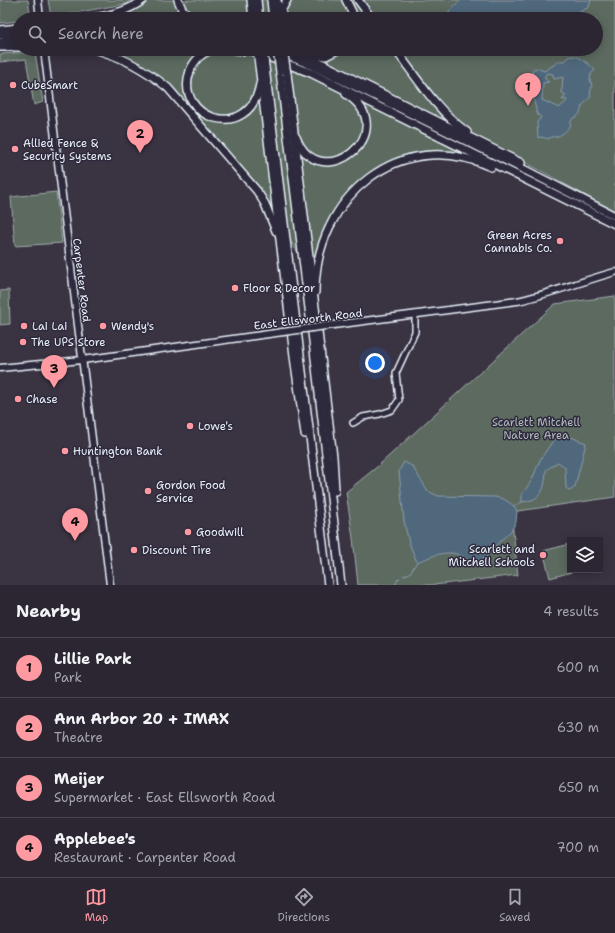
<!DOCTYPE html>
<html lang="en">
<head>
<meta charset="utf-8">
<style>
  :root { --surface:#2c2632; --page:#38323e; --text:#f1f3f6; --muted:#a6a5ac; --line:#48434d; --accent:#ff9aa2 }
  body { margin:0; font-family:"Shantell Sans",sans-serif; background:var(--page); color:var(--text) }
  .controls { position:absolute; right:12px; bottom:12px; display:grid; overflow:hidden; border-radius:0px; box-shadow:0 2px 10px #0003 }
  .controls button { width:36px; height:36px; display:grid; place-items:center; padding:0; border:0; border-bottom:1px solid var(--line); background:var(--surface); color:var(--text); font:20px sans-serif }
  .you { position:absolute; left:375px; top:363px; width:14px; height:14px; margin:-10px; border:3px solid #fff; border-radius:50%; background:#1a73e8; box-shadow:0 0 0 6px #1a73e833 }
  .badge { display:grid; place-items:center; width:26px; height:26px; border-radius:50%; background:var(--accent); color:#111; font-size:13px; font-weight:700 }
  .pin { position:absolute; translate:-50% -33px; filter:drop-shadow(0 1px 2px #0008) }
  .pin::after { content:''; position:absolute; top:21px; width:14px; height:12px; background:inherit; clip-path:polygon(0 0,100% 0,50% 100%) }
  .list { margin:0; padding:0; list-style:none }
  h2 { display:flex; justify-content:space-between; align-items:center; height:52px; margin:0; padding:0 16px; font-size:17px }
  h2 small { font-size:13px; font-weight:400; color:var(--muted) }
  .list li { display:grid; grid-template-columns:26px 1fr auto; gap:12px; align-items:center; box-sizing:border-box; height:60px; padding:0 16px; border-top:1px solid var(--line) }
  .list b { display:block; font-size:15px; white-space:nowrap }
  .list p { margin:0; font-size:13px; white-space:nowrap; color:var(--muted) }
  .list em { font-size:13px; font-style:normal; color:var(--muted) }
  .icon { flex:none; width:22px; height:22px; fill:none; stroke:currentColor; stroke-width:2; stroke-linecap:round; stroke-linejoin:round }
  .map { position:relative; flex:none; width:615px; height:585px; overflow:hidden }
  .search { position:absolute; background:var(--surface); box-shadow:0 2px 10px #0003; left:12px; right:12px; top:12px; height:44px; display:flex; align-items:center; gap:10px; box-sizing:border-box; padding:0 14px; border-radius:22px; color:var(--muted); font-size:15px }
  .sheet { height:292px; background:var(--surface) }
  nav { display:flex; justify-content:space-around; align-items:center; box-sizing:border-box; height:56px; border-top:1px solid var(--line); background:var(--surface); font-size:11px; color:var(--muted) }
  nav a { display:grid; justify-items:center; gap:2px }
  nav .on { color:var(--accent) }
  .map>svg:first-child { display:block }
  .green { fill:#5b6a61; stroke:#a2aeac }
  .water { fill:#50677b; stroke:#8d9ead; fill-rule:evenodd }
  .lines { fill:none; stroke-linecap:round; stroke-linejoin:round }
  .stream { stroke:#8d9ead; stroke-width:1 }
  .minor-casing { stroke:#e8f1f8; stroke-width:8 }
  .major-casing { stroke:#e8f1f8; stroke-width:9 }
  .highway-casing { stroke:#e8f1f8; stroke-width:10 }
  .minor { stroke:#2f2a3d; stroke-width:5 }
  .major { stroke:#2f2a3d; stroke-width:6 }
  .highway { stroke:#2f2a3d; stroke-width:7 }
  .major-bridge-casing { stroke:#e8f1f8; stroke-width:9; stroke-linecap:butt }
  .highway-bridge-casing { stroke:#e8f1f8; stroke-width:10; stroke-linecap:butt }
  .major-bridge { stroke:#2f2a3d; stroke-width:6 }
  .highway-bridge { stroke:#2f2a3d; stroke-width:7 }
  .poi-dot { fill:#ff9aa2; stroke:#2f2a3d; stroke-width:1.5 }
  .labels { text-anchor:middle; stroke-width:3; stroke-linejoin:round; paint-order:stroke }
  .poi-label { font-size:11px; fill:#e8f1f8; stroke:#2f2a3d; text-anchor:start }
  .street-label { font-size:11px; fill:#e8f1f8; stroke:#2f2a3d }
  .park-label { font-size:11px; fill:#b0bbbc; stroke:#2f2a3d }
</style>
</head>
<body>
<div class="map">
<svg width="615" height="585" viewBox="0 0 615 585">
  <rect width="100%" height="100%" fill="#3a3342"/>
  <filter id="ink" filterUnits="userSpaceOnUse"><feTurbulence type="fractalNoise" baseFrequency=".025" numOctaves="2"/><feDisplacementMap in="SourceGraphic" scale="8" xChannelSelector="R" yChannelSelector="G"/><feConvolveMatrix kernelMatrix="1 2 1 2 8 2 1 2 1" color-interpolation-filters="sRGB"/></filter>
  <g filter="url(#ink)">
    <g class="green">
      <polygon points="0,0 28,0 31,19 19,19 19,21 0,23"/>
      <polygon points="48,0 132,0 125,4 51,17"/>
      <polygon points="147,0 354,0 368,19 111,19 131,11"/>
      <polygon points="360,0 615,0 615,212 536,168 501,151 468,132 443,109 397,49 596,49 596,19 374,19"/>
      <path d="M106 49H391L430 101 456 126 474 157C457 153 437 149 419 152 374 161 335 196 322 240 318 252 316 264 314 276L275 219 183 100 149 69Z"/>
      <polygon points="35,52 43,102 34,105 26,59 0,62 0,54"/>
      <polygon points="56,192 62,243 15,246 11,197"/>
      <polygon points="9,290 10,324 0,325 0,291"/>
      <polygon points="615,296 615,497 511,512 518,575 434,585 358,585 353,538 346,492 378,466 555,304"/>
      <polygon points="570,544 570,570 579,570 550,578 543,551"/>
    </g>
    <g class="water">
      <path d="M461 0H591L589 7 582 11 563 19H447C448 10 454 6 461 0Z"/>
      <path d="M574 56C581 57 590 65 595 70L591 74 590 79 592 86 590 94 591 96C589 100 584 103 582 106 580 112 580 117 573 118L570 123 571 125C565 132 560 138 550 137L549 139 541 137 538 138 537 122 539 120 541 117 537 114 532 92V74L533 69 537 68 544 71 560 61H565L569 57ZM547 73 553 74 554 79 563 77 562 89 561 92 566 95 562 100 566 99 567 101 559 108 542 100 543 83 549 82 545 79V76Z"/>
      <path d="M562 437H571L586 443 575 487 570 491 566 488 565 467 558 462 546 470C545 488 543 500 522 502V494L532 480 540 460 554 439Z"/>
      <path d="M404 462 412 466 428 491 438 496 495 497 504 499 514 506 517 511 516 522 511 531 500 541 485 558 472 563C453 546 438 554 417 562L409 543 404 521 399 471Z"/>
    </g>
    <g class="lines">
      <g class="stream">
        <polyline points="514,506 522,502"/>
        <polyline points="403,576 410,573 417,562"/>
        <polyline points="395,585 398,579 400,578"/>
      </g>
      <g class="minor-casing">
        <polyline id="minor" points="353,423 363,417 380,414 392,410 399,400 396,373 415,332 415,315"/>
      </g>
      <g class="major-casing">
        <g id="major">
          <polyline points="38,0 40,19"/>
          <polyline points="44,49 110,585"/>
          <path d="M326 326 517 301C550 294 582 281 615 272"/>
          <polyline points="0,368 82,360 283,332"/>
        </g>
      </g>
      <g class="highway-casing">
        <g id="highway">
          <polyline points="178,0 182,9 192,19"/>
          <polyline points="251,0 253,19"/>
          <polyline points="257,0 259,19"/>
          <polyline points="271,0 273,19"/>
          <polyline points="277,0 279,18"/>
          <polyline points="346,0 352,12 353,19"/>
          <polyline points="358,0 372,19"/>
          <path d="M88 19C108 16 127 12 143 0"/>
          <polyline points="281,19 282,9 287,0"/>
          <polyline points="0,30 19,28"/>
          <polyline points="0,35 19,34"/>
          <polyline points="0,42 19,40"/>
          <polyline points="0,47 19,47"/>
          <path d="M93 49C122 56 145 69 168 88L257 191 265 204 276 231"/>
          <path d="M214 49C203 52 194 60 190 71 173 119 250 144 260 84"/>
          <polyline points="232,49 241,51 247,50"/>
          <polyline points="245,49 258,53 311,73 615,224"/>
          <polyline points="271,49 306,63 363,90 525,170 615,216"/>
          <polyline points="288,49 323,64 521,163"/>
          <path d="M395 49C417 78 437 111 467 132"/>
          <polyline points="309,55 326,56 339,49"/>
          <polyline points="259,65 295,364 305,434"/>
          <polyline points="265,67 328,585"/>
          <polyline points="280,72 313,341 341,585"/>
          <polyline points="287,74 333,457 335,491"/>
          <path d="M296 137C319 198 405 132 346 94"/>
          <path d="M315 292C315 197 400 125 491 167"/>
        </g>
      </g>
      <use href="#minor" class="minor"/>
      <use href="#major" class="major"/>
      <use href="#highway" class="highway"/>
      <g class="major-bridge-casing">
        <polyline id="major-bridge" points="283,332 326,326"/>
      </g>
      <g class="highway-bridge-casing">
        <g id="highway-bridge">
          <polyline points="257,49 259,65"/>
          <polyline points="263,49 265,67"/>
          <polyline points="277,49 280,72"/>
          <polyline points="283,49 287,74"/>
        </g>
      </g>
      <use href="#major-bridge" class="major-bridge"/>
      <use href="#highway-bridge" class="highway-bridge"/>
    </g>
  </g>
  <g class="poi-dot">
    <circle cx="13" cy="85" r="4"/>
    <circle cx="15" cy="149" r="4"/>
    <circle cx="560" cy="241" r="4"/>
    <circle cx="235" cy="288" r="4"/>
    <circle cx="24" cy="326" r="4"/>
    <circle cx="103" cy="326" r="4"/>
    <circle cx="23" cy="342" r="4"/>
    <circle cx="18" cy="399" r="4"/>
    <circle cx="190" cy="426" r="4"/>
    <circle cx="65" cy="451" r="4"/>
    <circle cx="148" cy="491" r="4"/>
    <circle cx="188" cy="532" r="4"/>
    <circle cx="134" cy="550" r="4"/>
    <circle cx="543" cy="555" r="4"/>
  </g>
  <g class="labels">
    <g class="poi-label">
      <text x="21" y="89">CubeSmart</text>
      <text x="23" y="147">Allied Fence &amp;<tspan x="23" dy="13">Security Systems</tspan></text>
      <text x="552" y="239" text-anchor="end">Green Acres<tspan x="552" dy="13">Cannabis Co.</tspan></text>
      <text x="243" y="292">Floor &amp; Decor</text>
      <text x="32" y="330">Lai Lai</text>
      <text x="111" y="330">Wendy's</text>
      <text x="31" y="346">The UPS Store</text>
      <text x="26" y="403">Chase</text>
      <text x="198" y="430">Lowe's</text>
      <text x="73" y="455">Huntington Bank</text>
      <text x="156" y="489">Gordon Food<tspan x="156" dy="13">Service</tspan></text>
      <text x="196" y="536">Goodwill</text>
      <text x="535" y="553" text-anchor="end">Scarlett and<tspan x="535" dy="13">Mitchell Schools</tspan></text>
      <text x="142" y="554">Discount Tire</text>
    </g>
    <g class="street-label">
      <text transform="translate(82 280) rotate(83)" y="4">Carpenter Road</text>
      <text transform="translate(308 319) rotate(-7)" y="4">East Ellsworth Road</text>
    </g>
    <g class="park-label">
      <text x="536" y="426">Scarlett Mitchell<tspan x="536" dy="13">Nature Area</tspan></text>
    </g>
  </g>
</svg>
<div class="controls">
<button><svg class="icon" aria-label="layers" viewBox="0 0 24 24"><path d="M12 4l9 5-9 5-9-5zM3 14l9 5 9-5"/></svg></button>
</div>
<div class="you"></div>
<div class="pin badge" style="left:528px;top:106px">1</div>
<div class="pin badge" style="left:140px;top:153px">2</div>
<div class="pin badge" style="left:54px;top:388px">3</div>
<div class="pin badge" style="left:75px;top:541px">4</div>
<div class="search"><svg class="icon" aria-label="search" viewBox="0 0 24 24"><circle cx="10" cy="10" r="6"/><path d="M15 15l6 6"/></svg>Search here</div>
</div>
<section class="sheet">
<h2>Nearby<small>4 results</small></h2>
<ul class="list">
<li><span class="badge">1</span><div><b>Lillie Park</b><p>Park</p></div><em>600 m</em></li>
<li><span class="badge">2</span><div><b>Ann Arbor 20 + IMAX</b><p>Theatre</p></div><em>630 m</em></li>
<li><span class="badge">3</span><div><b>Meijer</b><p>Supermarket · East Ellsworth Road</p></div><em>650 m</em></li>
<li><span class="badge">4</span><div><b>Applebee's</b><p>Restaurant · Carpenter Road</p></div><em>700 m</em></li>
</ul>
</section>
<nav>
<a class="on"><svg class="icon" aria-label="map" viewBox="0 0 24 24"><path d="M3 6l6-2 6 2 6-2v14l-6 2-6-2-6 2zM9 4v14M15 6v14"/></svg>Map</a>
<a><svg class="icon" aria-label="directions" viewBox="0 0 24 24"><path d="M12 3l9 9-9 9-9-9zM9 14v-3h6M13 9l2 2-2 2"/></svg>Directions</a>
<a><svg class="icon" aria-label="saved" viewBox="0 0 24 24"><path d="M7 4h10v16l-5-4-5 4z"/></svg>Saved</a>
</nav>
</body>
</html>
